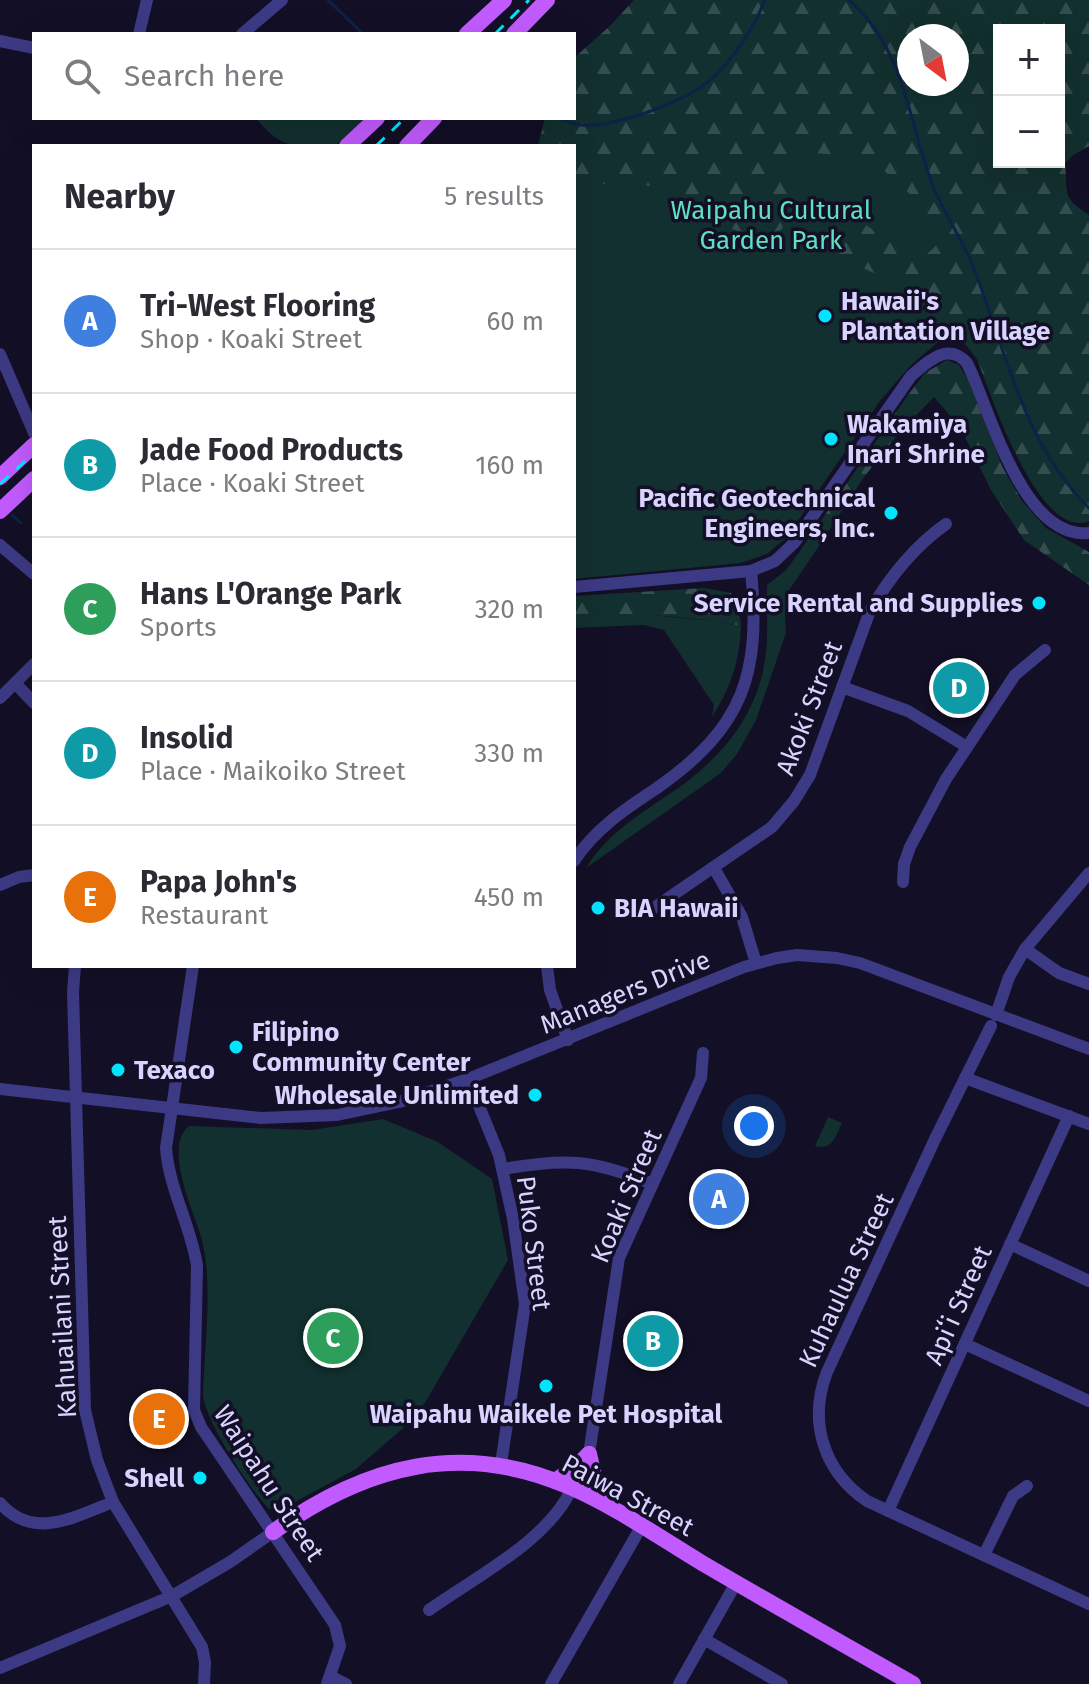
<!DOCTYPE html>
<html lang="en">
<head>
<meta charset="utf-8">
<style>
  :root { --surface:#fff; --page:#f2f2f3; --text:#2b2b33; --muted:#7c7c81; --line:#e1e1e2; --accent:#b45309 }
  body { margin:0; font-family:"Fira Sans",sans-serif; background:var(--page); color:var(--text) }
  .controls { position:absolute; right:24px; top:24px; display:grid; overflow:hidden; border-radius:0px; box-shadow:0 8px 32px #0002 }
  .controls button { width:72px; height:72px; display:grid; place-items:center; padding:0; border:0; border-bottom:2px solid var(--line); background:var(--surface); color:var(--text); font:40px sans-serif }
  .compass { position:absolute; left:897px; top:24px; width:72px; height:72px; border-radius:50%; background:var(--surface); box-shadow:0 8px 32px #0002; rotate:148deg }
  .you { position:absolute; left:754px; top:1126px; width:28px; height:28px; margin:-20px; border:6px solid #fff; border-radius:50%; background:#1a73e8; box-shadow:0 0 0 12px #1a73e833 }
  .badge { display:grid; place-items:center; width:52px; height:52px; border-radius:50%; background:var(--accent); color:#fff; font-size:26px; font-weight:700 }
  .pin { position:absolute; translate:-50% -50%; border:4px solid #fff; box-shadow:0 2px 8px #0006 }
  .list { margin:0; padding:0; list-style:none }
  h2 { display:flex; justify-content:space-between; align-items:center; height:104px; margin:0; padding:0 32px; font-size:34px }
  h2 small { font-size:26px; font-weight:400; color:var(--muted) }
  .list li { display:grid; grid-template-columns:52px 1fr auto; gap:24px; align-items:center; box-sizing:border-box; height:144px; padding:0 32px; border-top:2px solid var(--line) }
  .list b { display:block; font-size:30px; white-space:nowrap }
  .list p { margin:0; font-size:26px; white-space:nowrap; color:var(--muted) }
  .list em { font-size:26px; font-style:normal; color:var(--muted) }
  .icon { flex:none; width:44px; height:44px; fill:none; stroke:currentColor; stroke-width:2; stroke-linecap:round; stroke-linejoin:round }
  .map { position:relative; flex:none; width:1089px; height:1684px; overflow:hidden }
  .search { position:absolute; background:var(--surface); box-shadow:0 8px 32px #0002; left:32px; top:32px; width:544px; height:88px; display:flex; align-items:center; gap:20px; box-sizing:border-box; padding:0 28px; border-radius:0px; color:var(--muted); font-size:30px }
  .panel { position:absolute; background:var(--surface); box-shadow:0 8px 32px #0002; left:32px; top:144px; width:544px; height:824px; border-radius:0px }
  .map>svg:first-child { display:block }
  .green { fill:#12302f; fill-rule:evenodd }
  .forest { fill:url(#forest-firs); fill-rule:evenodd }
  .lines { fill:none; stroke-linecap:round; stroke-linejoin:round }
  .stream { stroke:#0c2248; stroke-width:3 }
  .minor { stroke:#3d3a85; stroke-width:12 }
  .major { stroke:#c25bff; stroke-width:16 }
  .rail { stroke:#00e5ff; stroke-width:3; stroke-dasharray:12 10; stroke-linecap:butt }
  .poi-dot { fill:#00e5ff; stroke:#130f26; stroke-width:3 }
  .labels { text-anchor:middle; stroke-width:7; stroke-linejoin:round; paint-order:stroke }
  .park-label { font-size:26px; fill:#5fe0c0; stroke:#130f26 }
  .poi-label { font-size:26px; font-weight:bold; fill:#d9d4ff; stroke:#130f26; text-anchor:start }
  .street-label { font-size:26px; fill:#d9d4ff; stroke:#130f26 }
</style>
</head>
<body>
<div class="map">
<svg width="1089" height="1684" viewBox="0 0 1089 1684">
  <defs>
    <pattern id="forest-firs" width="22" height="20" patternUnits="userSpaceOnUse" patternTransform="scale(2)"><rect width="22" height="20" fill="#12302f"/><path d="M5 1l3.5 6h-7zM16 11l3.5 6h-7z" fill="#344d4e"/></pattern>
  </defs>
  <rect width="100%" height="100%" fill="#130f26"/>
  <g class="green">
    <path d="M634 0H1089V146L1073 155 1065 163C1068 193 1061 198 1089 215V521C1038 541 991 393 977 359L967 346 950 332 911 365 880 401 786 538 767 554 741 563 574 579V146H538L545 118H574V58L610 26ZM999 30H1059V162H999ZM909 36H957V84H909Z"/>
    <path d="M256 118H367L335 146C296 146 282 151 256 118Z"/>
    <path d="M800 551 811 558 789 590 785 615 786 633 756 720 737 754 721 773 586 868C606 835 637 816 668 795 717 763 757 718 765 659 769 634 766 610 767 585L786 570Z"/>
    <path d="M631 613 713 621 741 626C740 661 730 689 712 717L714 705 664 630 644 625 574 628V614Z"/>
    <path d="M828 1117 842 1123C836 1136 832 1151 815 1146Z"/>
    <path d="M383 1119 438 1142 492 1179 508 1260 426 1401 410 1422 356 1469 282 1509H269C249 1488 207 1424 203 1396 204 1346 214 1284 201 1236 193 1211 163 1146 189 1126L312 1130Z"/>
  </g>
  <g class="forest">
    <path d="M634 0H1089V146L1073 155 1065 163C1068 195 1059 195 1089 215V521C1038 541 991 393 977 359L967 346 950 332 931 305 913 290 828 253 825 246V233L839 220 853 217 911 254 925 255C932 250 939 246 938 236 938 218 893 176 877 166 858 155 832 154 810 153L796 167 792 211 781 230C727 248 701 200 655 187 638 182 593 184 574 185V146H538L545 118H574V58L610 26ZM999 30H1059V162H999ZM909 36H957V84H909Z"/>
    <polygon points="947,360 959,365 968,380 1003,468 1022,501 1046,528 1089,552 1089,585 1024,540 991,490 960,427 934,397 899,433 864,477 811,558 800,551 908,395 925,373"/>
    <path d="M704 588 731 593 738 605 741 626C685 615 630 613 574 614V596Z"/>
  </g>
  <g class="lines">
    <g class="stream">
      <polyline points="328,0 363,34"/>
      <path d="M849 0C905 48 908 121 933 186 945 216 965 243 976 274 1007 355 1024 444 1089 508"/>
      <path d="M558 118C564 120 570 123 575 124 607 131 685 102 709 81 733 61 753 29 765 0"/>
      <polyline points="12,515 21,523"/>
    </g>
    <g class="minor">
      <polyline points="139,34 147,0"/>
      <polyline points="242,34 282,0"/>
      <polyline points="0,41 34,48"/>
      <polyline points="0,354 34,433"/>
      <polyline points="0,545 34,574"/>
      <path d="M574 587 751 571 775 561 794 543 911 376C927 362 948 341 967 363 990 409 1022 540 1089 533"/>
      <polyline points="15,683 34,703"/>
      <polyline points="842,687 908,711 967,747"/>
      <polyline points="0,698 34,664"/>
      <path d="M574 861C595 829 625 809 657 788 744 727 761 674 751 571"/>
      <polyline points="714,868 742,917 756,963"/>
      <polyline points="903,882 904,864 910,847 946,779 1015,675 1045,650"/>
      <polyline points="0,885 19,877 34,875"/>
      <path d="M648 912 772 827 794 801 810 775 870 611C889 578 915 546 946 524"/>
      <polyline points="1025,949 1059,973 1089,984"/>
      <polyline points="75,966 73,992 85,1410 97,1460 113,1502 202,1647 205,1662 204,1684"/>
      <path d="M193 966 166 1148C169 1189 191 1226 197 1266L194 1410 201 1427 335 1625 340 1646 327 1684"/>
      <polyline points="547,966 550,990 568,1040"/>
      <polyline points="996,1015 1009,977 1025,949 1089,873"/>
      <path d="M991 1026 935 1139 827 1372C808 1421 823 1471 867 1501L1089 1604"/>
      <polyline points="965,1078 1089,1124"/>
      <polyline points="468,1079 499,1155 513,1219 525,1304 501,1464"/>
      <polyline points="0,1089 261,1118 337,1115 399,1102 468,1079 744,967 777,958 797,955 837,958 860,963 1089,1049"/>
      <path d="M503 1169C565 1158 593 1159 652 1184"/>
      <polyline points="1010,1244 1089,1281"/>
      <polyline points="965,1344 1089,1401"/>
      <polyline points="589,1454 619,1258 701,1078 703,1053"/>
      <path d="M0 1503C33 1541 74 1517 113 1502"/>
      <polyline points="888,1511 1069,1116"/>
      <polyline points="984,1555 1013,1496 1027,1486"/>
      <path d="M429 1610C475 1577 548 1541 572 1488"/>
      <polyline points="704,1639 782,1684"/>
      <polyline points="0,1668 172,1596 230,1562 273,1532"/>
      <polyline points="330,1676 346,1684"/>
      <polyline points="551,1684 641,1527"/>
      <polyline points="679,1684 736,1583"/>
    </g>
    <g class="major">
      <polyline points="467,34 504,0"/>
      <polyline points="514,34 547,0"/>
      <polyline points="347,146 377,118"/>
      <polyline points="407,146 434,118"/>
      <polyline points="0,477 34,445"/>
      <polyline points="0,511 34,479"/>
      <polyline points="589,1454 600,1501"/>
      <polyline points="555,1481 576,1467 589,1454"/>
      <path d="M273 1532C366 1465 462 1440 570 1487 616 1507 659 1537 702 1563 772 1604 843 1644 913 1684"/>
    </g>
    <g class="rail">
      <polyline points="495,34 529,0"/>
      <polyline points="376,146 405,118"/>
      <polyline points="0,484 34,453"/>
    </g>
  </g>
  <g class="poi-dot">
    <circle cx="825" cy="316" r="8"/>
    <circle cx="831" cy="439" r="8"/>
    <circle cx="891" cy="513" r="8"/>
    <circle cx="1039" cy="603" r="8"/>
    <circle cx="598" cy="908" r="8"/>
    <circle cx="236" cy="1047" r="8"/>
    <circle cx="118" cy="1070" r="8"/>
    <circle cx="535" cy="1095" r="8"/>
    <circle cx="546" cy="1386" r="8"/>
    <circle cx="200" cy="1478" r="8"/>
  </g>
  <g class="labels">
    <g class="park-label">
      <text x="771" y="219">Waipahu Cultural<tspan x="771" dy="30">Garden Park</tspan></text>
    </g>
    <g class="poi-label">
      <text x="841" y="310">Hawaii's<tspan x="841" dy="30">Plantation Village</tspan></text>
      <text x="847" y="433">Wakamiya<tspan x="847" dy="30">Inari Shrine</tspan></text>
      <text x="875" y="507" text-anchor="end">Pacific Geotechnical<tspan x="875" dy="30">Engineers, Inc.</tspan></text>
      <text x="1023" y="612" text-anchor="end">Service Rental and Supplies</text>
      <text x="614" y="917">BIA Hawaii</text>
      <text x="252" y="1041">Filipino<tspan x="252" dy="30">Community Center</tspan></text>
      <text x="134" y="1079">Texaco</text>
      <text x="519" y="1104" text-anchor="end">Wholesale Unlimited</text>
      <text x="546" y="1423" text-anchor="middle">Waipahu Waikele Pet Hospital</text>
      <text x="184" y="1487" text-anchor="end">Shell</text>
    </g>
    <g class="street-label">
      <text transform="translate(809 708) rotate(-69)" y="9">Akoki Street</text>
      <text transform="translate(625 992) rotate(-22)" y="9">Managers Drive</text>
      <text transform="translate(626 1196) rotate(-67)" y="9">Koaki Street</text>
      <text transform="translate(534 1243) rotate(83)" y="9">Puko Street</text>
      <text transform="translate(846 1280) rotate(-65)" y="9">Kuhaulua Street</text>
      <text transform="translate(958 1305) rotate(-66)" y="9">Apiʻi Street</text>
      <text transform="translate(62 1317) rotate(-93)" y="9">Kahuailani Street</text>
      <text transform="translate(269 1483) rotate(57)" y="9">Waipahu Street</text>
      <text transform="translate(628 1495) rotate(28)" y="9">Paiwa Street</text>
    </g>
  </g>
</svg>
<div class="controls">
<button>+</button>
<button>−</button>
</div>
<svg class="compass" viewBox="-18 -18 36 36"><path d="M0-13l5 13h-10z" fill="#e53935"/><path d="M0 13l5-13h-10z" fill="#7c7c81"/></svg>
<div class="you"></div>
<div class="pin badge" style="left:719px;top:1199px;background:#3f7fe0">A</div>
<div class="pin badge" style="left:653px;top:1341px;background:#0f9aa8">B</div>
<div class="pin badge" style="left:333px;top:1338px;background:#2e9e5b">C</div>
<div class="pin badge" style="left:959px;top:688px;background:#0f9aa8">D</div>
<div class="pin badge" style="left:159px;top:1419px;background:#e8710a">E</div>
<div class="search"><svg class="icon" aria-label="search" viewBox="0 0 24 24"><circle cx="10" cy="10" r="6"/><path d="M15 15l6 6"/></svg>Search here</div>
<section class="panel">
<h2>Nearby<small>5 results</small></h2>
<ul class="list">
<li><span class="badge" style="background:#3f7fe0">A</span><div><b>Tri-West Flooring</b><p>Shop · Koaki Street</p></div><em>60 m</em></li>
<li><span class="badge" style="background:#0f9aa8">B</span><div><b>Jade Food Products</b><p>Place · Koaki Street</p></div><em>160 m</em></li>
<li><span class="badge" style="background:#2e9e5b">C</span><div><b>Hans L'Orange Park</b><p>Sports</p></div><em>320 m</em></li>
<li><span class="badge" style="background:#0f9aa8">D</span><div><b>Insolid</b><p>Place · Maikoiko Street</p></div><em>330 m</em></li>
<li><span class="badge" style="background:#e8710a">E</span><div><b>Papa John's</b><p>Restaurant</p></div><em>450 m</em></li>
</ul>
</section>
</div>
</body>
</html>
